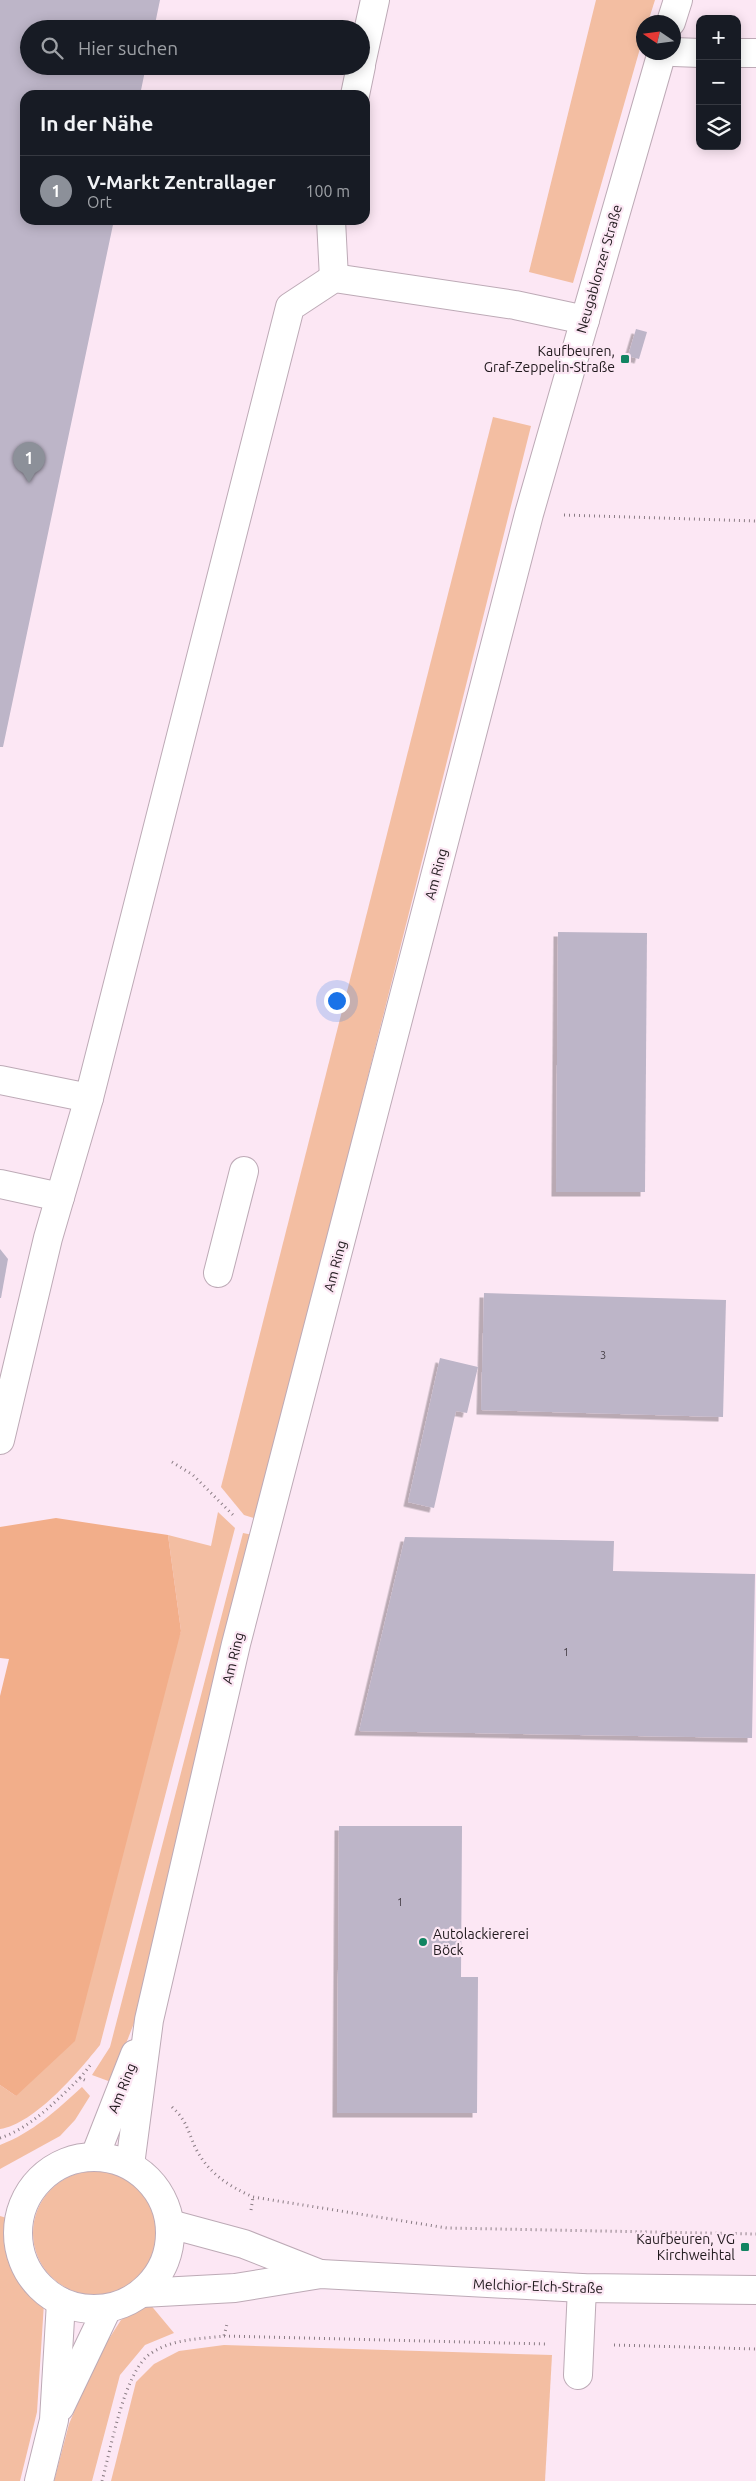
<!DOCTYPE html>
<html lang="de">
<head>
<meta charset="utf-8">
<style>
  :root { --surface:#171b24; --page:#20242c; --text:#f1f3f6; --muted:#9ea1a6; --line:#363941; --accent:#8c9099 }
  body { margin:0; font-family:Ubuntu,sans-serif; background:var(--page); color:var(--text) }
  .controls { position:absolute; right:15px; top:15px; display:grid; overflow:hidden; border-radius:10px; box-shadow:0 2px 12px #0003 }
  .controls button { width:45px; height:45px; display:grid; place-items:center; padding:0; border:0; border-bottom:1px solid var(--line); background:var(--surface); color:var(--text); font:25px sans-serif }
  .compass { position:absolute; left:636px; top:15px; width:45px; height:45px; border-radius:50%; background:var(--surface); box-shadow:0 2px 12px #0003; rotate:283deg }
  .you { position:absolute; left:336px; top:1000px; width:18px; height:18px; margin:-12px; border:4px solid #fff; border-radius:50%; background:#1a73e8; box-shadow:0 0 0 8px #1a73e833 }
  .badge { display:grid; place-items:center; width:32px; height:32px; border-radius:50%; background:var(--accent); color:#fff; font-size:16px; font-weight:700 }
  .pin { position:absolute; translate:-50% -41px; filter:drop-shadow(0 1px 2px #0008) }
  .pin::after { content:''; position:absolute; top:26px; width:18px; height:15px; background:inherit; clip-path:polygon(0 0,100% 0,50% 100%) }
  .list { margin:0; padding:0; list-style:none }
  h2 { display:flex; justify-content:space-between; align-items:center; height:65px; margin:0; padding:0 20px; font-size:21px }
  h2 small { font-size:16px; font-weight:400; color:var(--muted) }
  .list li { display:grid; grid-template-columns:32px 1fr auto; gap:15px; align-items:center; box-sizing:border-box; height:70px; padding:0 20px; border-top:1px solid var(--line) }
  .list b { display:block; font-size:19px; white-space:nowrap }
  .list p { margin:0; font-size:16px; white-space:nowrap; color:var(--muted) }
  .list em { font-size:16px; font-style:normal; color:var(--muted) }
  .icon { flex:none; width:28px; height:28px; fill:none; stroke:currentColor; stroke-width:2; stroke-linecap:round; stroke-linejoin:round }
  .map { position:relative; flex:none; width:756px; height:2481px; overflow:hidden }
  .search { position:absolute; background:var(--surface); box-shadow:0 2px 12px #0003; left:20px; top:20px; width:350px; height:55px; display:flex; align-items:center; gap:12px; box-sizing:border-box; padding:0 18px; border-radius:28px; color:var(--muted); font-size:19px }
  .panel { position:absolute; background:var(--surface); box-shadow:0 2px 12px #0003; left:20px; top:90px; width:350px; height:135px; border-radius:15px }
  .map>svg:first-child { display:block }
  .green { fill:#f3bea2 }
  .forest { fill:#f2ae8a }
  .building { fill:#bdb5c8; filter:url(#shadow) }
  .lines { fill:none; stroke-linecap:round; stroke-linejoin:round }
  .minor-casing { stroke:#bdaab6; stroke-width:30 }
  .path { stroke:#8b7d85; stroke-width:3; stroke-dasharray:1 4; stroke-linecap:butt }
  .minor { stroke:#fff; stroke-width:28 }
  .poi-dot { fill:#128462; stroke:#fce7f4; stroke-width:2 }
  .labels { text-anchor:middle; stroke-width:4.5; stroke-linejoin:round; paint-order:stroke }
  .number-label { font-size:11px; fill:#474048 }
  .street-label { font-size:14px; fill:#20191d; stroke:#fce7f4 }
  .poi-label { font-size:14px; fill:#20191d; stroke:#fce7f4; text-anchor:end }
</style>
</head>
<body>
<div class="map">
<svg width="756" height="2481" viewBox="0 0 756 2481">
  <defs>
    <filter id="shadow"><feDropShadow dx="-4.5" dy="4.5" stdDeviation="0" flood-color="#0004"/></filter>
  </defs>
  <rect width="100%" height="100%" fill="#fce7f4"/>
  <g class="green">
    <polygon points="596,0 655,0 648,22 644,22 643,38 573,283 529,272"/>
    <polygon points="493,417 531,426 257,1519 244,1515 221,1487"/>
    <path d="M218 1512 235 1528 100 2045C79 2071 35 2124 0 2129V2085L16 2096 181 1631 168 1535 211 1546Z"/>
    <polygon points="243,1533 253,1535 136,2018 111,2082 92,2075 110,2047"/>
    <path d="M82 2087 90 2096 75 2120 60 2136 0 2169V2145C32 2133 57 2110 82 2087Z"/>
    <circle cx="95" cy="2233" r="62"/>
    <polygon points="0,2216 10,2219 11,2255 31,2290 44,2303 37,2412 20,2481 0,2481"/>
    <polygon points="149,2303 174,2333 145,2345 120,2375 92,2481 54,2481 69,2424 96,2359 121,2320"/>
    <polygon points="224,2345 552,2355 545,2481 111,2481 136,2382 154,2364 179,2351"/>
  </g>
  <polygon class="forest" points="56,1518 168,1535 181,1631 75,2041 16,2096 0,2085 0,1696 9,1659 0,1658 0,1527"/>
  <g class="building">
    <polygon points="0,0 160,0 154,29 29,29 29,66 146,66 140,95 25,95 25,220 114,220 3,747 0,747"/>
    <polygon points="636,329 647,332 639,359 628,356"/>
    <polygon points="558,932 647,933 645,1192 556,1192"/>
    <polygon points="0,1249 8,1259 1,1298 0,1298"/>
    <polygon points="484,1293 726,1300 723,1417 481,1410"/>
    <polygon points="440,1358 478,1367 467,1413 456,1411 434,1508 408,1502"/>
    <polygon points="405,1537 614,1541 613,1571 755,1574 752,1738 359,1731"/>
    <polygon points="339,1826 462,1826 461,1977 478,1977 477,2113 337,2113"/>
  </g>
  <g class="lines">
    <g class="minor-casing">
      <g id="minor">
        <polyline points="671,22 678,0"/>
        <polyline points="674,52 700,53"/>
        <polyline points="737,53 756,53"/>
        <polyline points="361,64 375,0"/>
        <polyline points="355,95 361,66"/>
        <polyline points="331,220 334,278"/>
        <polyline points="0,1080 89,1098"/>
        <polyline points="0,1184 60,1197"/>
        <polyline points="218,1273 244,1171"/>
        <polyline points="0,1440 48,1238 89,1098 290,307 334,278 515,305 585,320"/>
        <polyline points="95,2156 135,2054"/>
        <circle cx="94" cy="2233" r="76"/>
        <polyline points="130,2165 149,2020 236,1644 529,514 662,52"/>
        <polyline points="170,2224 244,2244 320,2274"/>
        <polyline points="142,2293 235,2288 321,2274 582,2288 756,2290"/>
        <polyline points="578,2375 582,2288"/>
        <polyline points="60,2407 107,2309"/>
        <polyline points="39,2481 54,2420 61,2302"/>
      </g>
    </g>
    <g class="path">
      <polyline points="564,515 756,521"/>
      <polyline points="172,1462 193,1475 234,1516"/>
      <polyline points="80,2078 92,2063"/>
      <path d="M172 2107C187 2121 187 2129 195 2147 208 2173 227 2185 253 2197L447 2228 756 2234"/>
      <path d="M0 2138C31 2128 57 2100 80 2078L87 2081"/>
      <polyline points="251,2210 253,2197"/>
      <polyline points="224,2336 545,2344"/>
      <polyline points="614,2345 756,2349"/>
      <path d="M102 2481C111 2449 124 2372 150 2354 171 2339 199 2339 224 2336L227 2324"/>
    </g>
    <use href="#minor" class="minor"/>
  </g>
  <g class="poi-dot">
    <rect x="620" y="354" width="10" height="10" rx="2.5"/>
    <circle cx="423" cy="1942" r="5"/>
    <rect x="740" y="2242" width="10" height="10" rx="2.5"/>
  </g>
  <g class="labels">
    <g class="number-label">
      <text x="603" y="1359">3</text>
      <text x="566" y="1656">1</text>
      <text x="400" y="1906">1</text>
    </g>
    <g class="street-label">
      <text transform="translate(599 269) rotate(-74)" y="5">Neugablonzer Straße</text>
      <text transform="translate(436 874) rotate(-75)" y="5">Am Ring</text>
      <text transform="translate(335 1266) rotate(-75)" y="5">Am Ring</text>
      <text transform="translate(233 1658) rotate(-76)" y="5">Am Ring</text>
      <text transform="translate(122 2088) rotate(-68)" y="5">Am Ring</text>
      <text transform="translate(538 2286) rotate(2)" y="5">Melchior-Elch-Straße</text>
    </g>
    <g class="poi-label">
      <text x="615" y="356">Kaufbeuren,<tspan x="615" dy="16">Graf-Zeppelin-Straße</tspan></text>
      <text x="433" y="1939" text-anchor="start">Autolackiererei<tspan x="433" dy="16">Böck</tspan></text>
      <text x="735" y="2244">Kaufbeuren, VG<tspan x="735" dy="16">Kirchweihtal</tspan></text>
    </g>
  </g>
</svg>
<div class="controls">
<button>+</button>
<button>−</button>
<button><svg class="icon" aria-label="layers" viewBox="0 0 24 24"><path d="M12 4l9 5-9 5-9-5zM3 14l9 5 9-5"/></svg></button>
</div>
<svg class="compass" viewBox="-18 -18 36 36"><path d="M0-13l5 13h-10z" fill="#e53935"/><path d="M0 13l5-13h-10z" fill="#9ea1a6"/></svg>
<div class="you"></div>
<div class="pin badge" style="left:29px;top:483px">1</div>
<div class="search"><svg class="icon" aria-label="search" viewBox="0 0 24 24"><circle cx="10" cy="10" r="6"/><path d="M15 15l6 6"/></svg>Hier suchen</div>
<section class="panel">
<h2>In der Nähe<small></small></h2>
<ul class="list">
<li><span class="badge">1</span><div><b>V-Markt Zentrallager</b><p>Ort</p></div><em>100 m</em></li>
</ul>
</section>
</div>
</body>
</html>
